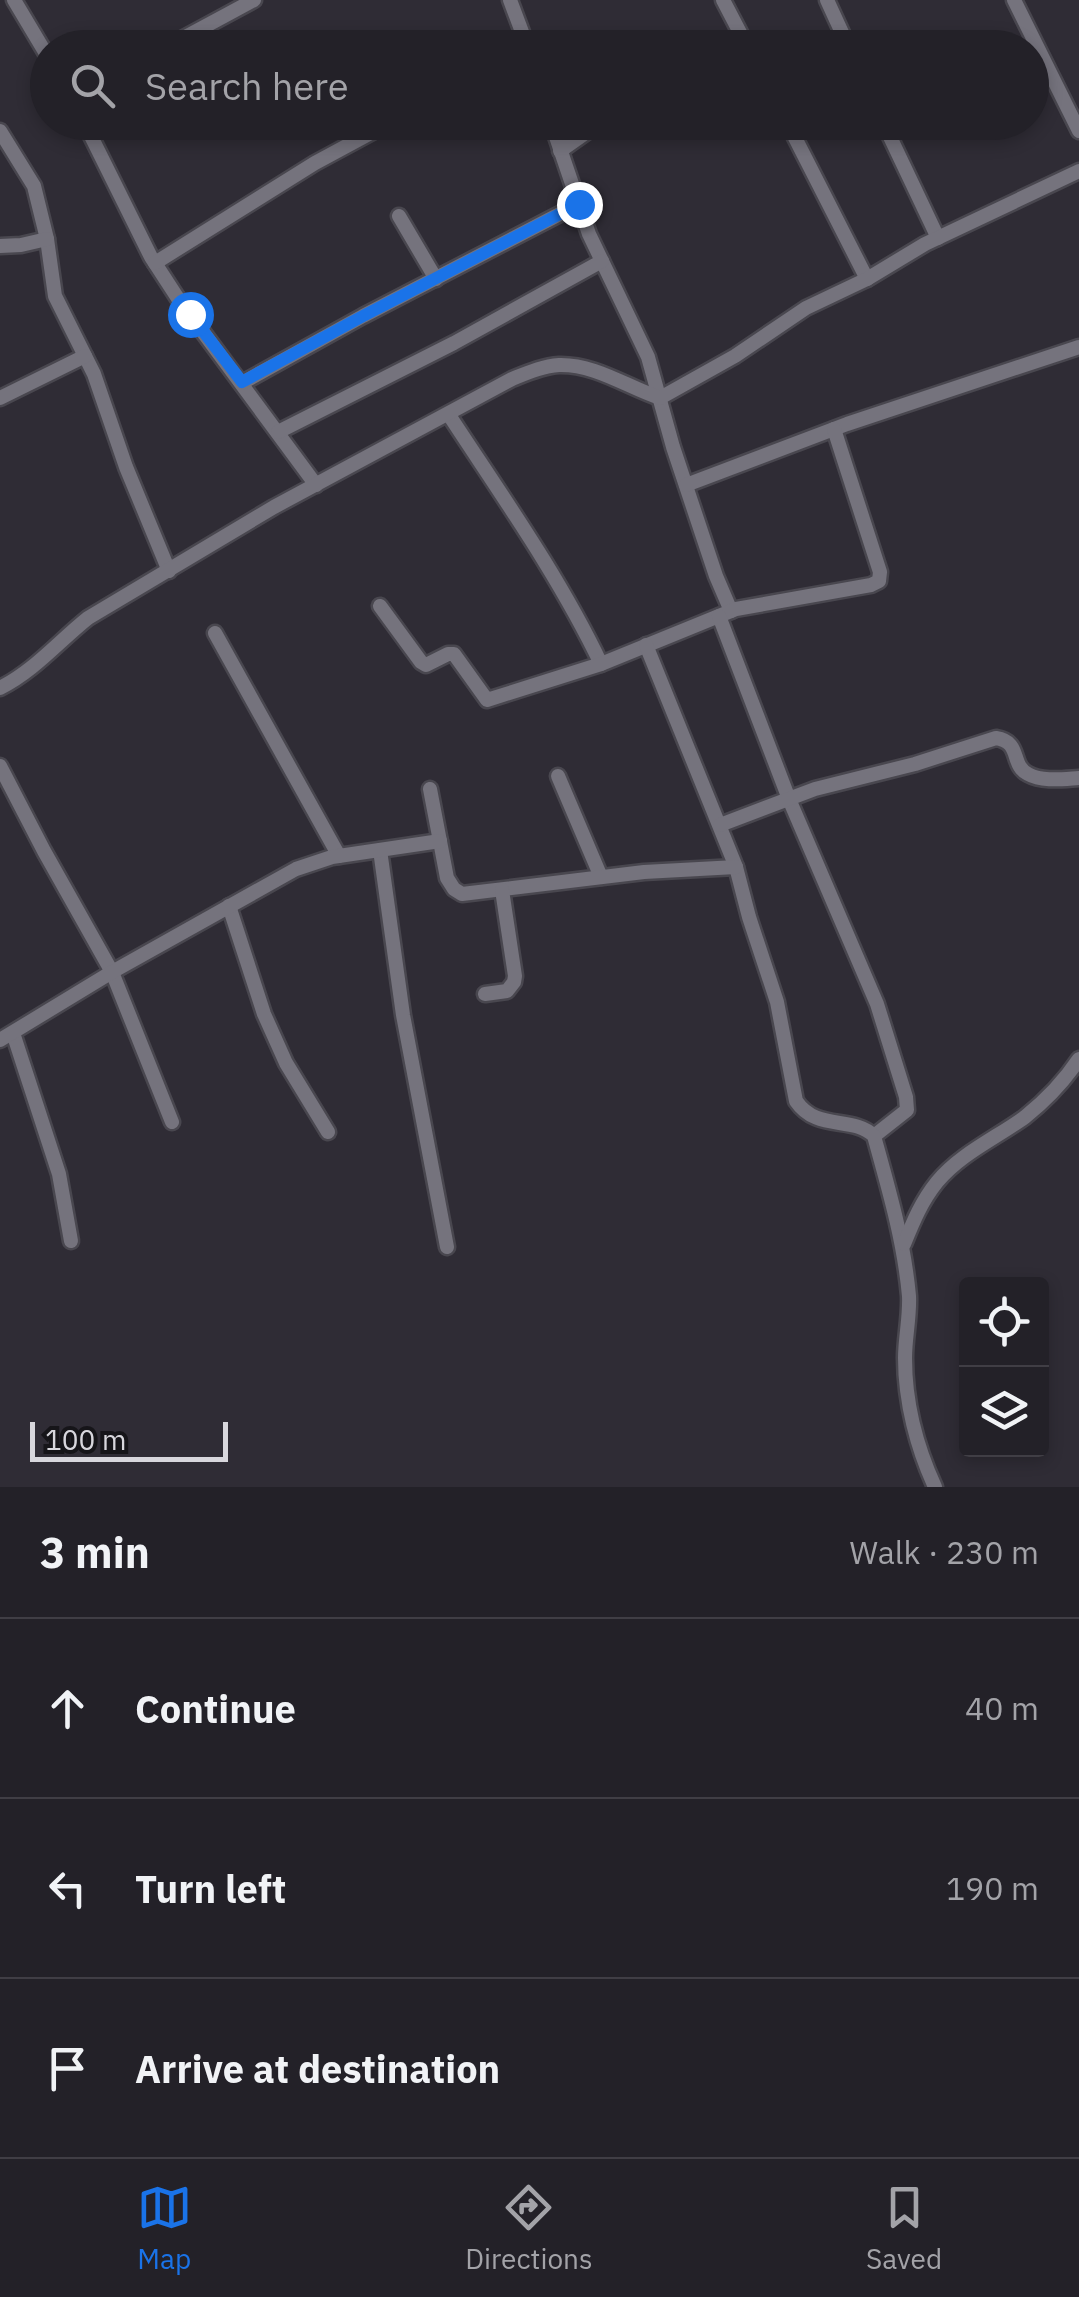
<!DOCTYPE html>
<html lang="en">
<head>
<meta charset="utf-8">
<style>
  :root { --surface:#232128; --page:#2b2930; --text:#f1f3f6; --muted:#a3a3a8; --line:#403e45; --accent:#1a73e8 }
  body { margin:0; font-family:"IBM Plex Sans",sans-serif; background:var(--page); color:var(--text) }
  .controls { position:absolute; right:30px; bottom:30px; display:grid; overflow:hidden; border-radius:10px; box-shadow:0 5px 15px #0003 }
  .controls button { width:90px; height:90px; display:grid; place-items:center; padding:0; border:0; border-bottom:2px solid var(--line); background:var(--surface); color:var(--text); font:50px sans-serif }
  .scale { position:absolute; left:30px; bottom:25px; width:198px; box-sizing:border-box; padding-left:10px; border:5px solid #d8d7dd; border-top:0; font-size:28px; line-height:35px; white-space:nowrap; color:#d8d7dd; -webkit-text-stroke:8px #161519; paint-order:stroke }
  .stop { position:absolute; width:30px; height:30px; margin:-22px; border:8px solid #1a73e8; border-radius:50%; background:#fff }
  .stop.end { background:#1a73e8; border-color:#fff; box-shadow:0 2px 10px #0008 }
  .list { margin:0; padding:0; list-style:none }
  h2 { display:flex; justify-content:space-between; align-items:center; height:130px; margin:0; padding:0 40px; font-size:42px }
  h2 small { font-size:32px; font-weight:400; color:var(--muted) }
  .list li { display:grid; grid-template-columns:65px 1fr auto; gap:30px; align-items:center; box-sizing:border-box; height:180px; padding:0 40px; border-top:2px solid var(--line) }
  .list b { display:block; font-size:38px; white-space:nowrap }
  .list em { font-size:32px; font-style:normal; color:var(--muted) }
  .icon { flex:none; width:55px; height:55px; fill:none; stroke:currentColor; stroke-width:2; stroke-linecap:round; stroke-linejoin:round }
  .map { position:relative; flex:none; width:1079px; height:1487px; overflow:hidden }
  .search { position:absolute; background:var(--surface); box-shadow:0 5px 15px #0003; left:30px; right:30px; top:30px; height:110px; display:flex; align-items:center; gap:25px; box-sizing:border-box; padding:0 35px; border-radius:55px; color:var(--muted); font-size:38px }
  .sheet { height:670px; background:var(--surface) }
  nav { display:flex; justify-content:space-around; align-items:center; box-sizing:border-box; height:140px; border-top:2px solid var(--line); background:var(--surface); font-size:28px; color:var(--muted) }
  nav a { display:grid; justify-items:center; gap:5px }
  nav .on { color:var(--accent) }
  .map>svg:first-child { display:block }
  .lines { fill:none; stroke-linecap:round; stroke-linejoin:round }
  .minor-casing { stroke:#49474f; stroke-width:19 }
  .minor { stroke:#75737d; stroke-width:14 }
  .route { stroke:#1a73e8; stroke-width:12 }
</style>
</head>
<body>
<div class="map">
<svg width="1079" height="1487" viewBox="0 0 1079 1487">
  <rect width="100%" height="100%" fill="#2f2c35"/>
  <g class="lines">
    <g class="minor-casing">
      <g id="minor">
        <polyline points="14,0 48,57"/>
        <polyline points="510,0 528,48"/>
        <polyline points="723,0 748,48"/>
        <polyline points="827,0 849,48"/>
        <polyline points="1014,0 1079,131"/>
        <polyline points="165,48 254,0"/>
        <polyline points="721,48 743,37"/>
        <polyline points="84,122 151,257 177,297 316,485"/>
        <polyline points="551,122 589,234 648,357 673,447 716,576 731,611"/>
        <polyline points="787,122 867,279"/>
        <polyline points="883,122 938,238"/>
        <polyline points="0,131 34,186 47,239 55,296 94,374 126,467 169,571"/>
        <polyline points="560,151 601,122"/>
        <polyline points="399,216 436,279"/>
        <polyline points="0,246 21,245 47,239"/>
        <polyline points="155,263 315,163 391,122"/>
        <polyline points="242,383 363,316 579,204"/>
        <polyline points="0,398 85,356"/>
        <path d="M449 415C502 496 559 576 601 664"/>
        <polyline points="278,432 454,343 602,261"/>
        <polyline points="686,485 847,424 1079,347"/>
        <polyline points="380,606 421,662 426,665 448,654 454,654 487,700 601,664 736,609 871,585 879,581 880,572 834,429"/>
        <polyline points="719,616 789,799 877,1004 906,1097 907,1110 874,1136"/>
        <polyline points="215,633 339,856"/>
        <path d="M646 645 736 867 749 917 777 1002 796 1101C817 1132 852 1115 874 1136 889 1190 904 1241 909 1296 910 1317 905 1338 905 1358 905 1402 917 1448 935 1487"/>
        <path d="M0 688C34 671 58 642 88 618L274 507 512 379C527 373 543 366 559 365 595 364 627 387 660 398L735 356 806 308 867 279 925 244 1079 171"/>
        <polyline points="0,766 44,851 112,972 172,1122"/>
        <polyline points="558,776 601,877"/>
        <polyline points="430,789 447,878 454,889 462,894 644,872 736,867"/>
        <path d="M720 825 815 789 915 764 996 738C1022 742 1010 765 1028 774 1042 782 1063 779 1079 778"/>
        <polyline points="380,850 403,1015 447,1247"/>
        <polyline points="229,906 264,1014 286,1063 328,1132"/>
        <polyline points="485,994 507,991 514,982 515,976 502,890"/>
        <polyline points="13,1033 59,1174 71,1241"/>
        <polyline points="0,1040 112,972 296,869 332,857 440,841"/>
        <path d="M904 1244C913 1222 921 1202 937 1182 960 1154 996 1138 1025 1117 1045 1101 1065 1080 1079 1059"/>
      </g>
    </g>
    <use href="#minor" class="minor"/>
  </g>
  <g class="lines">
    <polyline class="route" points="190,314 242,382 363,316 579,204"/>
  </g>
</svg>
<div class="controls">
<button><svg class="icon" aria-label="locate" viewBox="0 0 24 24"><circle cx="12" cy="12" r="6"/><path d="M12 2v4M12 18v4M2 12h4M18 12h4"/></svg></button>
<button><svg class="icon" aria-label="layers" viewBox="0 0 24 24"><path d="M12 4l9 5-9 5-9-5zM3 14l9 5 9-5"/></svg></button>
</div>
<div class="scale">100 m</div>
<div class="stop" style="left:190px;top:314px"></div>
<div class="stop end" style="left:579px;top:204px"></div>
<div class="search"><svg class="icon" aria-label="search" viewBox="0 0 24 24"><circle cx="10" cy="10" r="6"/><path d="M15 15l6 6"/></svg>Search here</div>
</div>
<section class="sheet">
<h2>3 min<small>Walk · 230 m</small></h2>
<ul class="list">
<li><svg class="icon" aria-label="ahead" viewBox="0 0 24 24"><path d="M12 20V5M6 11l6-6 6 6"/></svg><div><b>Continue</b></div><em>40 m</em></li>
<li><svg class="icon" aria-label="left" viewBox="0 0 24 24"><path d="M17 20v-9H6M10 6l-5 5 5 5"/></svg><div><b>Turn left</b></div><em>190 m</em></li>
<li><svg class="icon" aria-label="arrive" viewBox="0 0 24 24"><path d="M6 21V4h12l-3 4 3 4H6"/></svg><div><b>Arrive at destination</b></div></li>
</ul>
</section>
<nav>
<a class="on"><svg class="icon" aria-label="map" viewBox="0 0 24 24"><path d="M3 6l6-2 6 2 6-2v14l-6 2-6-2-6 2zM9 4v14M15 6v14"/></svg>Map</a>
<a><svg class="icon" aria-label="directions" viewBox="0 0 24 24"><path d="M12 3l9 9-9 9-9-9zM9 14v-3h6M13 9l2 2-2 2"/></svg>Directions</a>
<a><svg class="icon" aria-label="saved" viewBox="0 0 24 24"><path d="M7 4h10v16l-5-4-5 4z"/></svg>Saved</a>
</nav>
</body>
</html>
